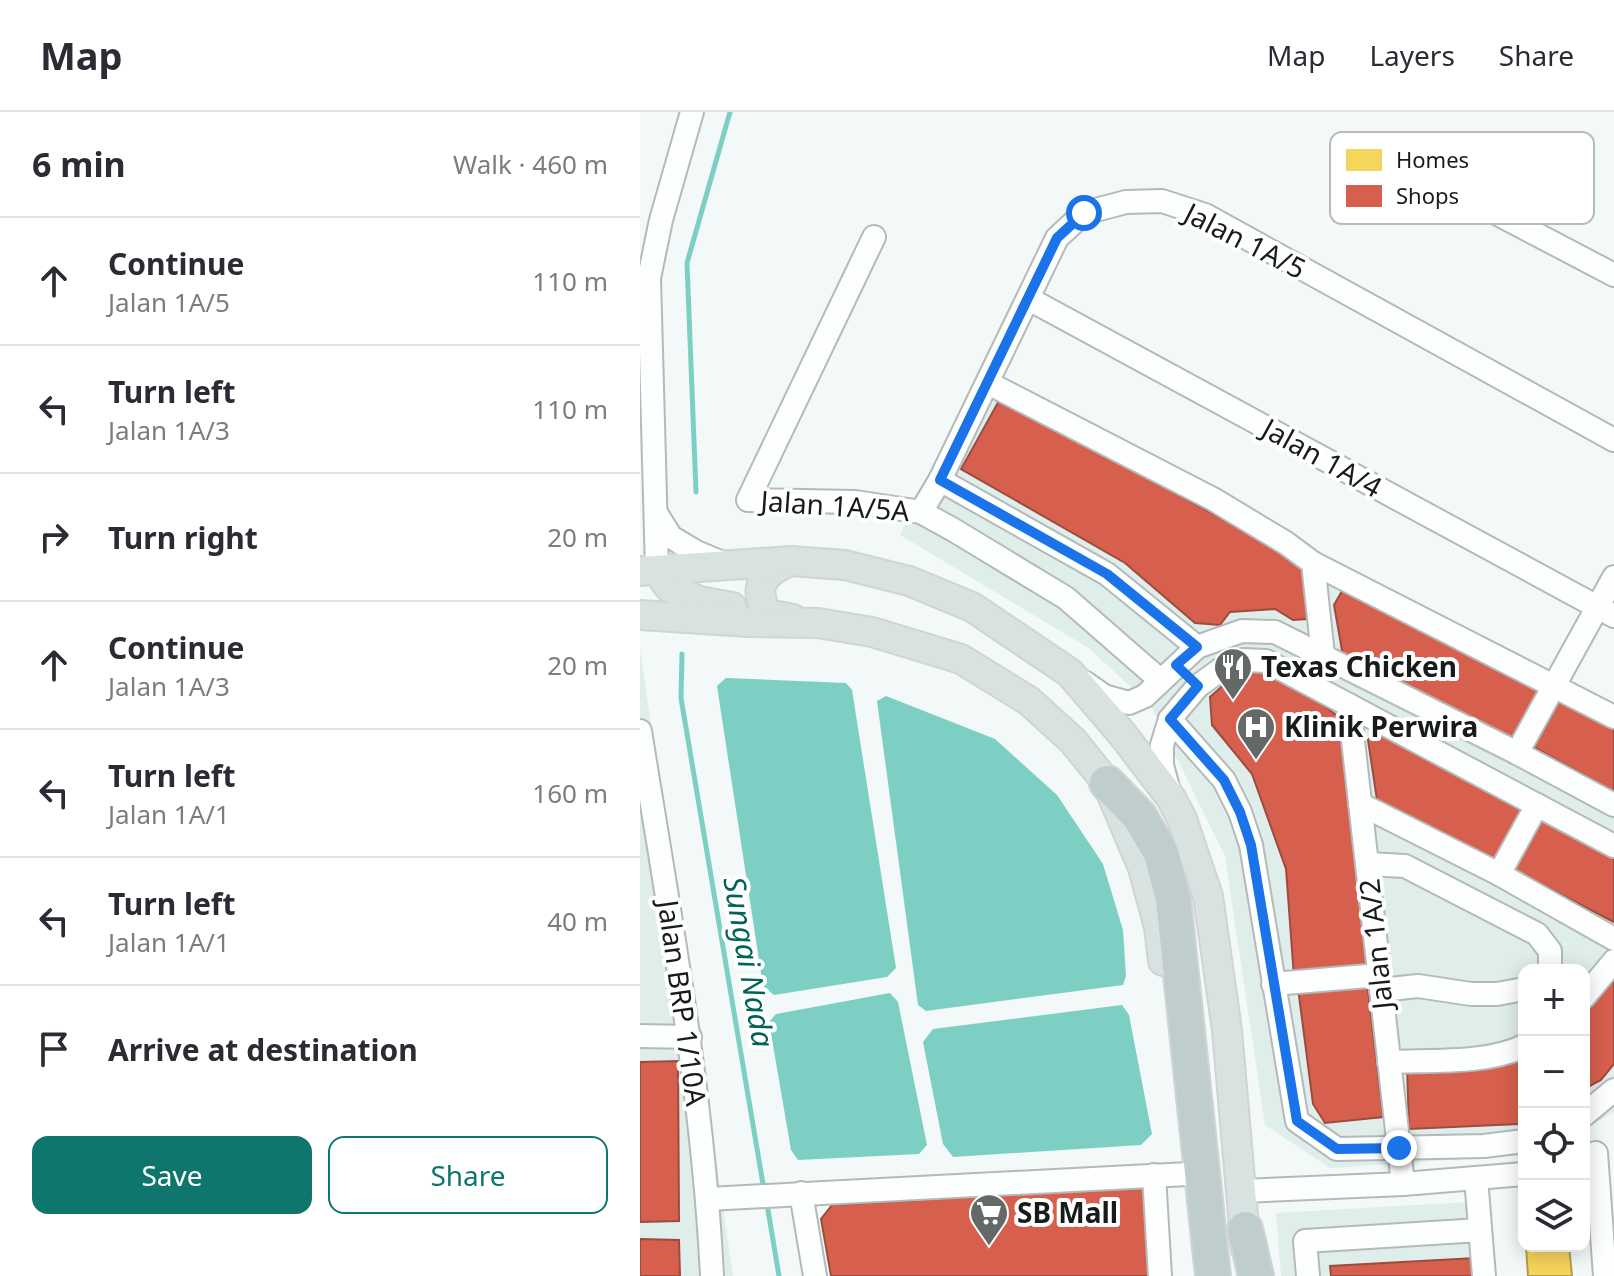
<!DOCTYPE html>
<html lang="en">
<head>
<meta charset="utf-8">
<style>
  :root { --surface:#fff; --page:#f7f7f7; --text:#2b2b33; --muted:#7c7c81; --line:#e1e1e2; --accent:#0f766e }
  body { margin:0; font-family:"Noto Sans",sans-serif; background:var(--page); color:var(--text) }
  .controls { position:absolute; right:24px; bottom:24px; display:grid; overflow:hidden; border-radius:16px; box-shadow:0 4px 20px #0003 }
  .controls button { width:72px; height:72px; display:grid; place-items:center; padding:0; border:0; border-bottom:2px solid var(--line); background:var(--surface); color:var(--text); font:40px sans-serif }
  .stop { position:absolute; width:24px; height:24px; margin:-18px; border:6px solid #1a73e8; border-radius:50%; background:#fff }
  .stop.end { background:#1a73e8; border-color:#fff; box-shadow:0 2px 8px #0008 }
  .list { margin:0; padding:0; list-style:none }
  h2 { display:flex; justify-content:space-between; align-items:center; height:104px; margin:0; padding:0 32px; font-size:34px }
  h2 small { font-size:26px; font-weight:400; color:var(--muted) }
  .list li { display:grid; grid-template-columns:52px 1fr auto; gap:24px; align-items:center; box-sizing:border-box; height:128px; padding:0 32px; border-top:2px solid var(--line) }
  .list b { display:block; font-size:30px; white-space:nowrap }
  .list p { margin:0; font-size:26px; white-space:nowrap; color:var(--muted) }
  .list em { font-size:26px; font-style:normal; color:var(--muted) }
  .actions { display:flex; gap:16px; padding:24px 32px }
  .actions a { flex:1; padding:18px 0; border:2px solid var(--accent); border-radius:16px; text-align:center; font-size:28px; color:var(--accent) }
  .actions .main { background:var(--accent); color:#fff }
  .icon { flex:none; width:44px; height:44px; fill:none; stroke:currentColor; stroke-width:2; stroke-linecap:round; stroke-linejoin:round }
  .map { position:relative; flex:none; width:974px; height:1164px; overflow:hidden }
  header { display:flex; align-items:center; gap:48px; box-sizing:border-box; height:112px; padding:0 40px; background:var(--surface); border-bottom:2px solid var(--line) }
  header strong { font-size:38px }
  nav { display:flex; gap:44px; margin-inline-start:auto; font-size:28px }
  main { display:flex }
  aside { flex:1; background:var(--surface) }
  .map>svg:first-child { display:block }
  .built { fill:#dfedeb }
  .water { fill:#7dcfc4 }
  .homes { fill:#f6d55c; stroke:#b39d48; stroke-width:2 }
  .shops { fill:#d6604d; stroke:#9d4b3e; stroke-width:2 }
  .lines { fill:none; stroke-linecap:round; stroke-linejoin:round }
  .stream { stroke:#7dcfc4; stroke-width:5 }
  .minor-casing { stroke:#b4bab9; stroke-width:26 }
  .major-casing { stroke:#d0d4d3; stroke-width:32 }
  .highway-casing { stroke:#d0d4d3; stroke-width:38 }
  .minor { stroke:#fdfefe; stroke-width:22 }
  .major { stroke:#d8e2e1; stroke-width:28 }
  .highway { stroke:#bfcecd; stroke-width:34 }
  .route { stroke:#1a73e8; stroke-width:10 }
  .labels { text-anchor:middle; stroke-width:8; stroke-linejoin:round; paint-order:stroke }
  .street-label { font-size:28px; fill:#171b1a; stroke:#fff }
  .poi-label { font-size:28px; font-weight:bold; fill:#171b1a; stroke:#fff; text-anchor:start }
  .water-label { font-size:30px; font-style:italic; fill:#006359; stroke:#fff }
  .key { fill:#fff; stroke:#b9bbba; stroke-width:2 }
  .key-label { font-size:22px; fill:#171b1a }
</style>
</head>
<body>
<header>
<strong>Map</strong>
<nav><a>Map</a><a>Layers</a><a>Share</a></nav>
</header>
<main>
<aside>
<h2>6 min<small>Walk · 460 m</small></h2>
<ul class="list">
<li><svg class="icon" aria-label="ahead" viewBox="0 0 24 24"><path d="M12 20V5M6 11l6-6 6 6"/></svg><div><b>Continue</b><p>Jalan 1A/5</p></div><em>110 m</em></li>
<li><svg class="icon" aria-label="left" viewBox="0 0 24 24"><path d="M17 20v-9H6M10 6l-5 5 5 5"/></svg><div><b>Turn left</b><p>Jalan 1A/3</p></div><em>110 m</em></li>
<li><svg class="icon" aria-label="right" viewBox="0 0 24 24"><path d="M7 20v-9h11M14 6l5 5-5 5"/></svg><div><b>Turn right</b></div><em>20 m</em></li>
<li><svg class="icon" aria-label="ahead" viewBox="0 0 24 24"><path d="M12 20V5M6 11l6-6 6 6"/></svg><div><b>Continue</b><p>Jalan 1A/3</p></div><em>20 m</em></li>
<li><svg class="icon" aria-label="left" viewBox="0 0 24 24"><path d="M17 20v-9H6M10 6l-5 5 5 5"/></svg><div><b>Turn left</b><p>Jalan 1A/1</p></div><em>160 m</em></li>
<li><svg class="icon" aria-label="left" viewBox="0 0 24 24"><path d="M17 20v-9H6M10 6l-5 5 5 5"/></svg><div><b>Turn left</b><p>Jalan 1A/1</p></div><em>40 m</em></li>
<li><svg class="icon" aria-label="arrive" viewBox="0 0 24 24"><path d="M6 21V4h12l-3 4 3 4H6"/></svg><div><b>Arrive at destination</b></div></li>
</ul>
<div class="actions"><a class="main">Save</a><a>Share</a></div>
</aside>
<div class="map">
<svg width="974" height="1164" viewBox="0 0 974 1164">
  <rect width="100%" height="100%" fill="#f2f9f8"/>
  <g class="built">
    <polygon points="336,266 974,610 974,1000 944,1017 944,858 884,858 884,1043 690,1056 625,1013 585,744 511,594 450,537 260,423"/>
    <polygon points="0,538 93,1164 0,1164"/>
    <polygon points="830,1090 837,1164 641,1164 636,1101"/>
  </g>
  <g class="water">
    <polygon points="86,566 206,571 212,578 256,856 247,865 134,883 123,874 77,574"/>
    <polygon points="246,584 355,627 417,683 463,752 483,818 486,864 483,873 286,899 278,893 237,589"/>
    <polygon points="250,881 258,890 287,1033 279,1042 158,1048 151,1038 129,910 136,902"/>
    <polygon points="482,893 489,903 512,1022 501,1033 313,1045 303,1032 283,930 293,917"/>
  </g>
  <polygon class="homes" points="886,1134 929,1134 932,1164 888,1164"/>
  <g class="shops">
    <polygon points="361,285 664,452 667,507 653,508 635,497 590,500 580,513 555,511 485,451 321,357"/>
    <polygon points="706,472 900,580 873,632 703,544 694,493"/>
    <polygon points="624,559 672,584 705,610 728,857 654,865 646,757 612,662 572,613 570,585 596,562"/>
    <polygon points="922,584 974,612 974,680 894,635"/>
    <polygon points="738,616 888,699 858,752 737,688 728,628"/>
    <polygon points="899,702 974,741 974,810 870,756"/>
    <polygon points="974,865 974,952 961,968 944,977 944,897"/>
    <polygon points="727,870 743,1005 685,1011 673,992 658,876"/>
    <polygon points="884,941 884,1009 879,1012 769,1017 767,953"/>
    <polygon points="38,949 39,1109 0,1110 0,950"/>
    <polygon points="508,1075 514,1164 191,1164 181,1107 192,1093"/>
    <polygon points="0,1127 39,1128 40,1164 0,1164"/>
    <polygon points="835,1146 836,1164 691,1164 690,1154"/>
  </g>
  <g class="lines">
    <g class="stream">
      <polyline points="56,380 47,151 90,0"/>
      <polyline points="42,542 41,586 124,1078"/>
      <polyline points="127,1092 139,1164"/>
    </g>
    <g class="minor-casing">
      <g id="minor">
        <polyline points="797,70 974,163"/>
        <polyline points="234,125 108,388 215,390 281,400 312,417 426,486 520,568"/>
        <polyline points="389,187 974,504"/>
        <polyline points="348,271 573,387 646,431 673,451 683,543"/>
        <polyline points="300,368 467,462 557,535"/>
        <polyline points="281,400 300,368 417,126 444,101 486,90 522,89 565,103 974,328"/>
        <polyline points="16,401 31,425 56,440 85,452"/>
        <polyline points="673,451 974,605"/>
        <polyline points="17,458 9,166 21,108 52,0"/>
        <polyline points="444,570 464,584 489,591 505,584 557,535 602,519 635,520 877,641 974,693"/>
        <polyline points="709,593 763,1072"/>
        <polyline points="530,607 584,668 600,700 611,733 657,1009 697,1037 844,1034 884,1029"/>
        <path d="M0 619C29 800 63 981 72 1164"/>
        <polyline points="877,641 974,465"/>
        <polyline points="529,679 522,653 522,633 530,607 558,574 580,558 603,548 626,549 974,734"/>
        <polyline points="720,692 859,762 974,827"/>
        <polyline points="727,752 765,754 897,822 910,839 910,858"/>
        <polyline points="859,762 897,693"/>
        <polyline points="633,872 739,863"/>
        <polyline points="741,878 778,874 831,882 857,882 884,877"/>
        <polyline points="944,885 974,849"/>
        <polyline points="0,924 50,925"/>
        <path d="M749 950C790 948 848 952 884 934"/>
        <polyline points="944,1003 974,978"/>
        <polyline points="956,1041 965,1164"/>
        <polyline points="514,1063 520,1164"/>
        <polyline points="836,1066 844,1164"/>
        <polyline points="601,1079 763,1072 884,1062"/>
        <polyline points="161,1081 175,1164"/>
        <polyline points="68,1087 548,1062"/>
        <polyline points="668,1164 665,1129 840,1118"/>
      </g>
    </g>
    <g class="major-casing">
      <g id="major">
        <path d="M151 449C124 460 112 473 127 502L153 507"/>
        <polyline points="17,458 29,475 59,489 92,495"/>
        <polyline points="0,459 151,449 205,453 269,469 332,495 430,561 483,623 531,686 542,707 568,784 587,918 606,1137"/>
        <polyline points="0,503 108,510 178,511 232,520 321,547 389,589 433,629 467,671 503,756 519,815 523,849"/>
      </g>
    </g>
    <g class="highway-casing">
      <g id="highway">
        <polyline points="467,671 499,704 521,741 533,787 573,1164"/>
        <polyline points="605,1117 616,1164"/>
      </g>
    </g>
    <use href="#minor" class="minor"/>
    <use href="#major" class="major"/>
    <use href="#highway" class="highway"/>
  </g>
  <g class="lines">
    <polyline class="route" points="444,101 417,126 300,368 467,462 557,535 536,553 558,574 530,607 584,668 600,700 611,733 657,1009 697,1037 759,1036"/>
  </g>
  <defs>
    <g id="restaurant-pin" transform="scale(2)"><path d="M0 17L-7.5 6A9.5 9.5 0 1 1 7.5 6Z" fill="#646968" stroke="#fff"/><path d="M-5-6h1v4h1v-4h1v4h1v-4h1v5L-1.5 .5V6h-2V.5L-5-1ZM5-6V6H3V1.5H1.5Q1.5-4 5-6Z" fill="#fff"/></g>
    <g id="hospital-pin" transform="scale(2)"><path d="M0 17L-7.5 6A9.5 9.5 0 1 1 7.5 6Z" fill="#646968" stroke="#fff"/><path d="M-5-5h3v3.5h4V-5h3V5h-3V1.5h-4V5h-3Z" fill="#fff"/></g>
    <g id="supermarket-pin" transform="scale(2)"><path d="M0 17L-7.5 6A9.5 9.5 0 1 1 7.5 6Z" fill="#646968" stroke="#fff"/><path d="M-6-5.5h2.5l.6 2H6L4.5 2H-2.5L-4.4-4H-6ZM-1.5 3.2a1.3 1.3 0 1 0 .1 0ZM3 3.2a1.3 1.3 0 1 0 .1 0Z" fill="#fff"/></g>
  </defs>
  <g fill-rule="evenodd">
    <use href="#restaurant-pin" x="593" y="555"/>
    <use href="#hospital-pin" x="616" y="615"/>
    <use href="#supermarket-pin" x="349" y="1101"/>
  </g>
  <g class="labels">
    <g class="street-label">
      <text transform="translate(605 129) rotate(27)" y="10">Jalan 1A/5</text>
      <text transform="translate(682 346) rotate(29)" y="10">Jalan 1A/4</text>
      <text transform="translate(195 394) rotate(4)" y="10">Jalan 1A/5A</text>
      <text transform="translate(736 832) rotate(-96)" y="10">Jalan 1A/2</text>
      <text transform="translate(42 891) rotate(82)" y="10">Jalan BRP 1/10A</text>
    </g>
    <g class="poi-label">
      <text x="621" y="565">Texas Chicken</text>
      <text x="644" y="625">Klinik Perwira</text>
      <text x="377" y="1111">SB Mall</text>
    </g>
    <g class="water-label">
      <text transform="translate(108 850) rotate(80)" y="10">Sungai Nada</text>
    </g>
  </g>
  <rect x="690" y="20" width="264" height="92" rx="12" class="key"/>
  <rect x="706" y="37" width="36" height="22" fill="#f6d55c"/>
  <rect x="706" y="73" width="36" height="22" fill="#d6604d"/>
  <g class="key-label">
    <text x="756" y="56">Homes</text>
    <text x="756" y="92">Shops</text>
  </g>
</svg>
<div class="controls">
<button>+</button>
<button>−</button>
<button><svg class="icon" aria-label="locate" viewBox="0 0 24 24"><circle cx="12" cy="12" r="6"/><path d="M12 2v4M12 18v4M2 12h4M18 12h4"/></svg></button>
<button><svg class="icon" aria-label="layers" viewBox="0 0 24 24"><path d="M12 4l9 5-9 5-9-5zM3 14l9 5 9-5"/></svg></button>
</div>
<div class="stop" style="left:444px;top:101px"></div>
<div class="stop end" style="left:759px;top:1036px"></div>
</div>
</main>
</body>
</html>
